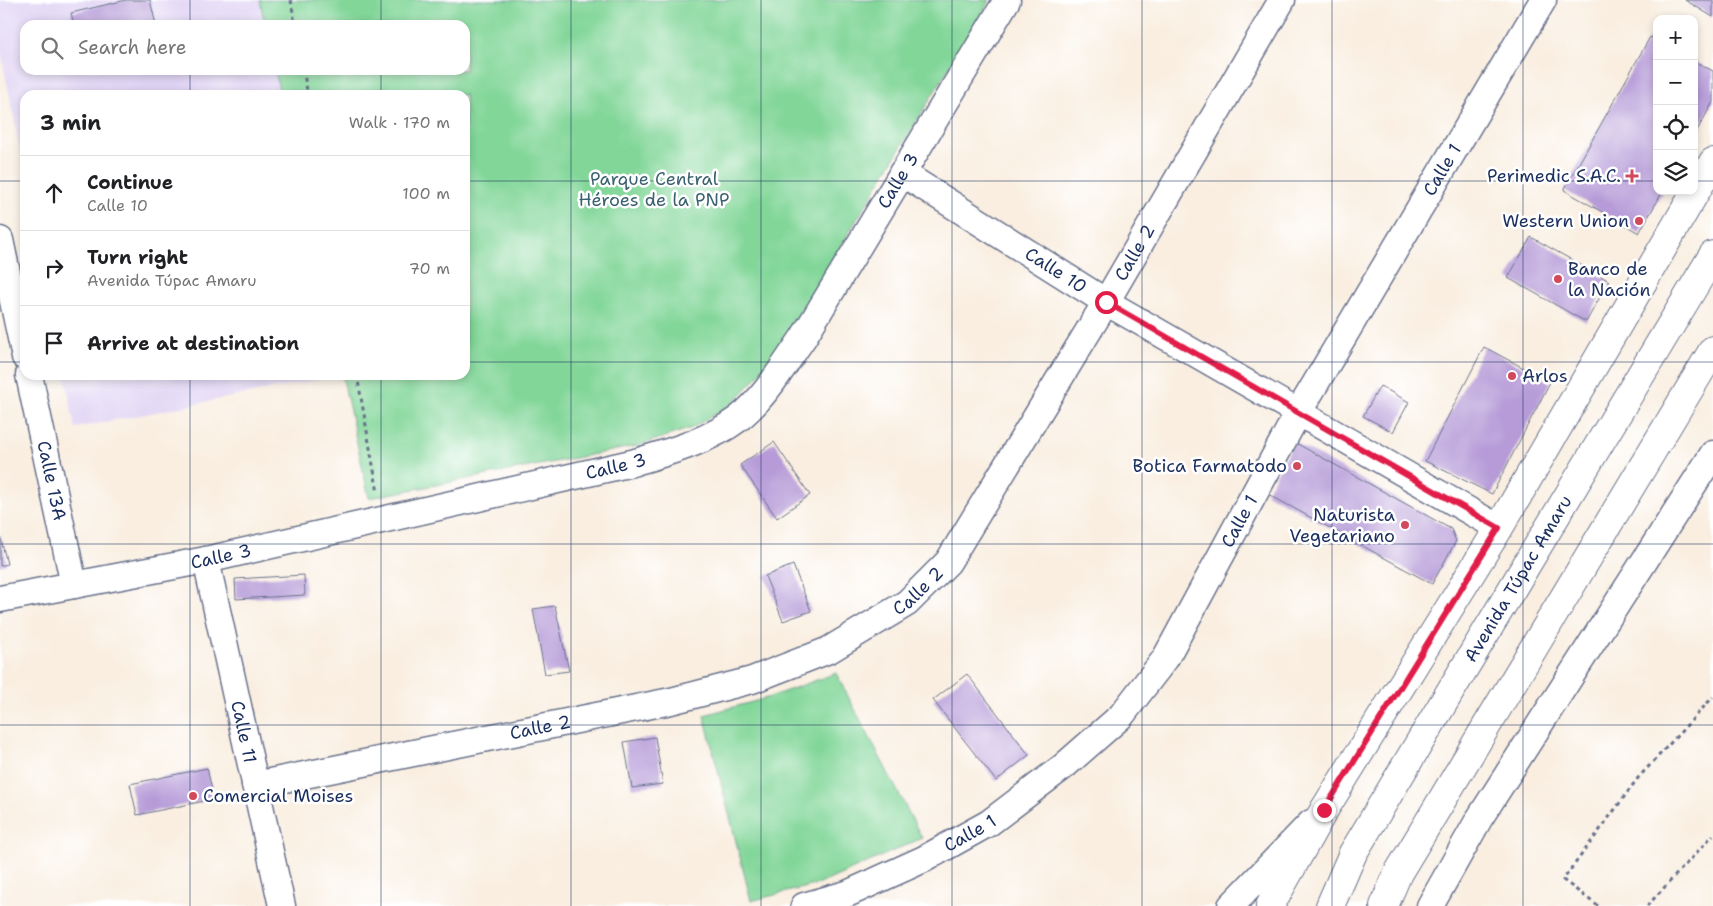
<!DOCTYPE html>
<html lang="en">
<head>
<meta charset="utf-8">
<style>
  :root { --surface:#fff; --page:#f6f6f6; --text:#202124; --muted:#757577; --line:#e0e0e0 }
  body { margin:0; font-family:"Shantell Sans",sans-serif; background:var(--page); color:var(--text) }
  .controls { position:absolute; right:15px; top:15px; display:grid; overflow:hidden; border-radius:10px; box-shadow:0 2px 8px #0003 }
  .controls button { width:45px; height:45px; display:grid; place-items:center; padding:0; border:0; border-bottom:1px solid var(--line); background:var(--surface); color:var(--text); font:25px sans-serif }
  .stop { position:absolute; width:15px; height:15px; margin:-11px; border:4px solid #e11d48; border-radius:50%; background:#fff }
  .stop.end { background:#e11d48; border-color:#fff; box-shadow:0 1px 5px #0008 }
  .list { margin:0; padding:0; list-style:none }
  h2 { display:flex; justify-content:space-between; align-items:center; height:65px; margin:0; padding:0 20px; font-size:21px }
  h2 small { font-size:16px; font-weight:400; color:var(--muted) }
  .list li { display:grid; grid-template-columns:32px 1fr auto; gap:15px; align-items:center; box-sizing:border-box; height:75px; padding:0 20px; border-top:1px solid var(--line) }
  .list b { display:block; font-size:19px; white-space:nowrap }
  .list p { margin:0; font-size:16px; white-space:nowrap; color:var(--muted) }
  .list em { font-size:16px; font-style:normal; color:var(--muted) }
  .icon { flex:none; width:28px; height:28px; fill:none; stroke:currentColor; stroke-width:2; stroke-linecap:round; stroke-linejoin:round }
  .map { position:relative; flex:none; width:1713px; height:906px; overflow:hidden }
  .search { position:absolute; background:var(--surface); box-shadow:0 2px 8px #0003; left:20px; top:20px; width:450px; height:55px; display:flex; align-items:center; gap:12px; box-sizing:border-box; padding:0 18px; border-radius:15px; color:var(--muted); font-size:19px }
  .panel { position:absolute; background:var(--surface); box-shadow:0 2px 8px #0003; left:20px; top:90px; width:450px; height:290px; border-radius:15px }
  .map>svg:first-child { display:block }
  .built { fill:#e0d4f4 }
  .green { fill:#81d698; stroke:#4e827b }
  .building { fill:#b69bd8 }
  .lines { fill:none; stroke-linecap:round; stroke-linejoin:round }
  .street-casing { stroke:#69728c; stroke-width:29 }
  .secondary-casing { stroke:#69728c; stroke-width:30 }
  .highway-casing { stroke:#69728c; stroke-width:30 }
  .path { stroke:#69728c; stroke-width:3; stroke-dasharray:4 4; stroke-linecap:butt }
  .street { stroke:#fff; stroke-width:26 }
  .secondary { stroke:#fff; stroke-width:28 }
  .highway { stroke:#fff; stroke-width:28 }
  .route { stroke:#e11d48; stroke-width:6 }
  .grid { fill:none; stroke:#1b2f5e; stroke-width:1; stroke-opacity:0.55 }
  .poi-dot { fill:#d1495b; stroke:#fff; stroke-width:2 }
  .labels { text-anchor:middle; stroke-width:5; stroke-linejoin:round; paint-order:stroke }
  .street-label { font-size:18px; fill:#1b2f5e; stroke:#fff }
  .poi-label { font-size:18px; fill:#1b2f5e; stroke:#fff; text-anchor:end }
  .park-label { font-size:18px; fill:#3a616f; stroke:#fff }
</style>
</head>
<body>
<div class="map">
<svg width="1713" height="906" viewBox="0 0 1713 906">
  <rect width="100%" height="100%" fill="#fff"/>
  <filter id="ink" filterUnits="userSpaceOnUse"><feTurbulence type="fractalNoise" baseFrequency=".02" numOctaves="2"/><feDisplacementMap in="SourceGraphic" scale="10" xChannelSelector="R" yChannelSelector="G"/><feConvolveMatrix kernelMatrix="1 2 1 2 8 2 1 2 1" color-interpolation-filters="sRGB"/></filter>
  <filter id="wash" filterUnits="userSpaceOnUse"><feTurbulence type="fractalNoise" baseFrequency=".0096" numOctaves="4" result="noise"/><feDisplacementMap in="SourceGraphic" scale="20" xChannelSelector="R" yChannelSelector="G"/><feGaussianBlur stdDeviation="1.12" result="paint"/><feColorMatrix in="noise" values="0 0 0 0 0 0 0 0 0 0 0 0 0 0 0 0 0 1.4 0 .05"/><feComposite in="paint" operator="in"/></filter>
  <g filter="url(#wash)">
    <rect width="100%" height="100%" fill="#f9eee0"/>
    <g class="built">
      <polygon points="0,0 260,0 265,25 25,25 25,70 275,70 280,95 25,95 25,174 0,48"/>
      <polygon points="65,375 342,375 75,428"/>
    </g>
    <g class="green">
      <polygon points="260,0 990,0 793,325 759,375 732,404 692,428 637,446 369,498 342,375 465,375 465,95 280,95 275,70 465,70 465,25 265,25"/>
      <polygon points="836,673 922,838 822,883 751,901 704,715 767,698"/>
    </g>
    <g id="blocks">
      <g class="building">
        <polygon points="126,0 150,0 156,25 74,25 71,13"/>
        <polygon points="1685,0 1713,0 1713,17"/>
        <polygon points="1650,37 1657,40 1657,191 1663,191 1639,233 1564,190"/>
        <polygon points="1694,61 1713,71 1713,102 1694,136"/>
        <polygon points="1531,237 1609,281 1586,322 1508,278"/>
        <polygon points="1484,347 1550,382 1492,494 1425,461"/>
        <polygon points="1380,386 1409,402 1393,432 1363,416"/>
        <polygon points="774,442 810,495 777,518 740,465"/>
        <polygon points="1294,442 1451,529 1456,541 1432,584 1266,493"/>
        <polygon points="0,535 7,564 0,566"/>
        <polygon points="793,565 811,611 783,621 765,576"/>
        <polygon points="304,575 305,595 236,599 235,579"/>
        <polygon points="555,606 569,671 545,674 533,609"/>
        <polygon points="967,674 1029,755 996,781 933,700"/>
        <polygon points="655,737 663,784 632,788 624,742"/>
        <polygon points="207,768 214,799 137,815 130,784"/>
      </g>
    </g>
  </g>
  <g filter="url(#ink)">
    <use href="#blocks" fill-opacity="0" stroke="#69728c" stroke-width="1"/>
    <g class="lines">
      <g class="street-casing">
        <g id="street">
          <path id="s1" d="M902 173 1106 302 1499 528"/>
          <polyline points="0,240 25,357"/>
          <path id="s2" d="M29 375 74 585"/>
          <path id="s3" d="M206 560 282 906"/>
          <path id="s4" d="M0 599 206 560 632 463C668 452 707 442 738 419 765 398 784 365 803 338L1007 0"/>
          <path id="s5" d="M255 785 671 701 752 680 829 650 907 603 948 562 1106 302 1282 0"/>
          <path id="s6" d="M804 906 847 894 924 859 989 823 1064 766 1121 716 1165 659 1298 413 1543 0"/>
          <polyline points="1231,906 1311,823"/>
          <polyline points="1430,906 1479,819 1713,454"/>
        </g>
      </g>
      <g class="secondary-casing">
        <polyline id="secondary" points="1270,906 1324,810 1499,528 1713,162"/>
      </g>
      <g class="highway-casing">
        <g id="highway">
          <path id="s7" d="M1330 906 1353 853 1713 255"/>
          <polyline points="1384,906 1398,873 1713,350"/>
        </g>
      </g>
      <g class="path">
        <polyline points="291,0 295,25"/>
        <polyline points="303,70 308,95"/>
        <polyline points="357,375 378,493"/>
        <polyline points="1598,906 1563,880 1638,778 1713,697"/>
        <polyline points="1647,906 1713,835"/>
      </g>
      <use href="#street" class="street"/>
      <use href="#secondary" class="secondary"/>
      <use href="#highway" class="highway"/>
    </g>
  </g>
  <g class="lines" filter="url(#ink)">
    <polyline class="route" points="1106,302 1499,528 1324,810"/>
  </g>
  <path class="grid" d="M190 0V25M381 0V25M571 0V906M761 0V906M952 0V906M1142 0V906M1332 0V906M1523 0V906M190 70V95M381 70V95M0 181H25M465 181H1657M1694 181H1713M0 362H25M465 362H1713M190 375V906M381 375V906M0 544H1713M0 725H1713"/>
  <g class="poi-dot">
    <path d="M1629.5 168.5h5v5h5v5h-5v5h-5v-5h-5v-5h5z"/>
    <circle cx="1639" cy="221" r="5"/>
    <circle cx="1558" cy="279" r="5"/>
    <circle cx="1512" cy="376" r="5"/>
    <circle cx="1297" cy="466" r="5"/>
    <circle cx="1405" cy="525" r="5"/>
    <circle cx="193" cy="796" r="5"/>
  </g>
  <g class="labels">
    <g class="street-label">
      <text dy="6" stroke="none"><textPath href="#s6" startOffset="1008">Calle 1</textPath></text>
      <text dy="6" stroke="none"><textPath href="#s4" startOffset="1050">Calle 3</textPath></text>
      <text dy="6" stroke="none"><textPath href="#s5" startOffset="1101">Calle 2</textPath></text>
      <text dy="6" stroke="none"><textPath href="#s1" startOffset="182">Calle 10</textPath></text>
      <text dy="6" stroke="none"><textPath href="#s4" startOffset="630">Calle 3</textPath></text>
      <text dy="6" stroke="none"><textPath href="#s2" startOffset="108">Calle 13A</textPath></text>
      <text dy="6" stroke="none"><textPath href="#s6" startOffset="602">Calle 1</textPath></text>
      <text dy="6" stroke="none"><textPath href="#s4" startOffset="225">Calle 3</textPath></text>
      <text dy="6" stroke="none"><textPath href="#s7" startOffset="378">Avenida Túpac Amaru</textPath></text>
      <text dy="6" stroke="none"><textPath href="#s5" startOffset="698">Calle 2</textPath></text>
      <text dy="6" stroke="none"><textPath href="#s5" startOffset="291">Calle 2</textPath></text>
      <text dy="6" stroke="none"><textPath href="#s3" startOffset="176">Calle 11</textPath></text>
      <text dy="6" stroke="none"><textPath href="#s6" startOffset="182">Calle 1</textPath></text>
    </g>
    <g class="poi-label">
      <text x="1621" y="182">Perimedic S.A.C.</text>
      <text x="1629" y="227">Western Union</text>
      <text x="1568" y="275" text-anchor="start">Banco de<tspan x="1568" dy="21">la Nación</tspan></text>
      <text x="1522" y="382" text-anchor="start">Arlos</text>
      <text x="1287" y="472">Botica Farmatodo</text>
      <text x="1395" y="521">Naturista<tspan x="1395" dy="21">Vegetariano</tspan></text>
      <text x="203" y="802" text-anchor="start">Comercial Moises</text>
    </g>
    <g class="park-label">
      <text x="654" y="185">Parque Central<tspan x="654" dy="21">Héroes de la PNP</tspan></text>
    </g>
  </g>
</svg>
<div class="controls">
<button>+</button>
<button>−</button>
<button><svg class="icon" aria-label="locate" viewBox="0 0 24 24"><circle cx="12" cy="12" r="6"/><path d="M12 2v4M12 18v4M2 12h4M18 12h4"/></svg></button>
<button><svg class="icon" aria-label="layers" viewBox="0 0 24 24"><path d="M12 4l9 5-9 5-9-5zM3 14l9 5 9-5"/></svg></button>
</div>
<div class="stop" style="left:1106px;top:302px"></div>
<div class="stop end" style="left:1324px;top:810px"></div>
<div class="search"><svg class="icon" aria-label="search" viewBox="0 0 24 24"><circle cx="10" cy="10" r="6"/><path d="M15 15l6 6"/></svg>Search here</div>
<section class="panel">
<h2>3 min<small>Walk · 170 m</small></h2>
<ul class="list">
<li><svg class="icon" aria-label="ahead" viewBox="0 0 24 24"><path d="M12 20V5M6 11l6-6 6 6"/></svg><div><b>Continue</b><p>Calle 10</p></div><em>100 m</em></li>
<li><svg class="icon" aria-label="right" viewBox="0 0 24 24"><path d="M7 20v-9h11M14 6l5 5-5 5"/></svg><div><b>Turn right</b><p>Avenida Túpac Amaru</p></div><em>70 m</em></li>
<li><svg class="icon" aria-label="arrive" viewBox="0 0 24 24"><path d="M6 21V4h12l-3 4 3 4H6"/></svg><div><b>Arrive at destination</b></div></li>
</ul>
</section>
</div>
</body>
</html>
